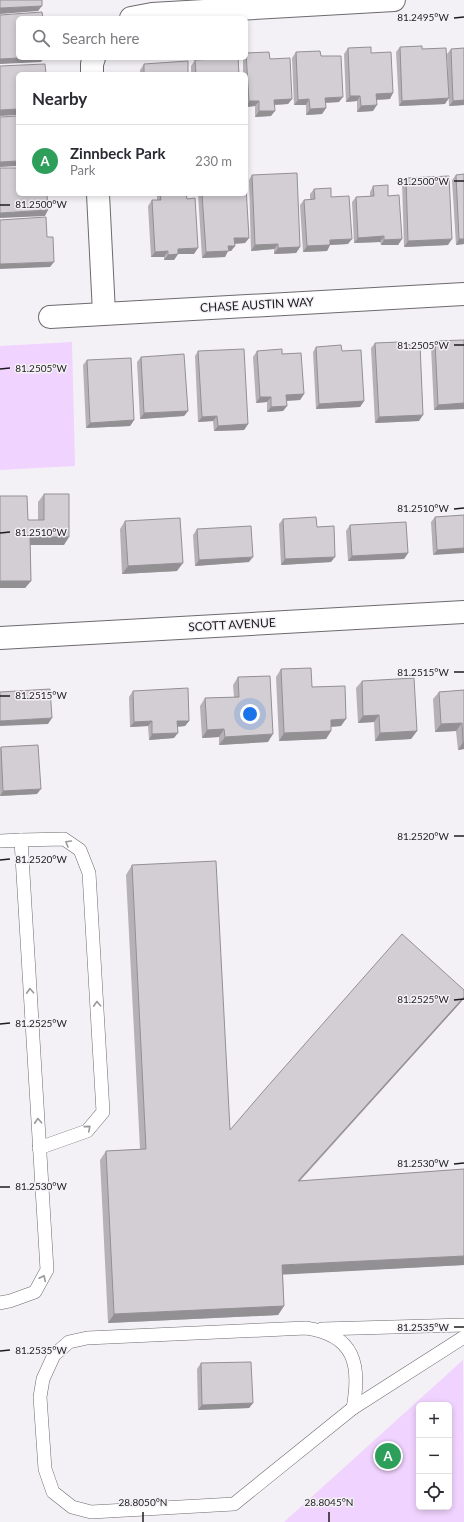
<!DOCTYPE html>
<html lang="en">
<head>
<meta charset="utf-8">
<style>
  :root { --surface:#fff; --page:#f7f7f7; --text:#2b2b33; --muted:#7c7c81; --line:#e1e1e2; --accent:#7c3aed }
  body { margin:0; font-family:Lato,sans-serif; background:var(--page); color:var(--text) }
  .controls { position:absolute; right:12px; bottom:12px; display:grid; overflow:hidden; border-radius:6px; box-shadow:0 2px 6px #0003 }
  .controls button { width:36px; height:36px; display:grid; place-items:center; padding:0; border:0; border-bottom:1px solid var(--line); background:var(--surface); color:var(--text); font:20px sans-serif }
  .you { position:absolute; left:250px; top:714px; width:14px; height:14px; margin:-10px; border:3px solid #fff; border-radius:50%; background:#1a73e8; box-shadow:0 0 0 6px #1a73e833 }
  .badge { display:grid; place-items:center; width:26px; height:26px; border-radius:50%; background:var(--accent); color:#fff; font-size:13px; font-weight:700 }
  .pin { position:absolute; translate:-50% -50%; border:2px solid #fff; box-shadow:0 1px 4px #0006 }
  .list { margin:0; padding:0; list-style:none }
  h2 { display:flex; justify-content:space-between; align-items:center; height:52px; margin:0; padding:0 16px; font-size:17px }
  h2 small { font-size:13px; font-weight:400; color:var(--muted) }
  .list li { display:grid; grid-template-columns:26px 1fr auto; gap:12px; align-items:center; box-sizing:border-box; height:72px; padding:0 16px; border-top:1px solid var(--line) }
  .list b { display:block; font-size:15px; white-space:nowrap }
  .list p { margin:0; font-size:13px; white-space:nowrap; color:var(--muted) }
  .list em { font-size:13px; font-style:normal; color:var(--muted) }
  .icon { flex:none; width:22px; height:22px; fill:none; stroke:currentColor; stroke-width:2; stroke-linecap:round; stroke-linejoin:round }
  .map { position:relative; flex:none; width:464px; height:1522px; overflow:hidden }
  .search { position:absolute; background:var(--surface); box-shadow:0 2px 6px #0003; left:16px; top:16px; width:232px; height:44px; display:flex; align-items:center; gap:10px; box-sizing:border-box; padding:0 14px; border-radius:6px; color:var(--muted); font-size:15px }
  .panel { position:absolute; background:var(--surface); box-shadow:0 2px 6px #0003; left:16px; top:72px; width:232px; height:124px; border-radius:6px }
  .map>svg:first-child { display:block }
  .green { fill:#f0d3fe; fill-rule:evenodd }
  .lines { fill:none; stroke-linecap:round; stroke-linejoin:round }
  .lane-casing { stroke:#6d6a6f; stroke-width:14 }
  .street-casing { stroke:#6d6a6f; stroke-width:24 }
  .lane { stroke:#fff; stroke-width:13 }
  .street { stroke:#fff; stroke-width:22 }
  .wall { fill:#b5b1b5 }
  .shaded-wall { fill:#939094 }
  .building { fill:#d2ced3; stroke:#939094 }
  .oneway { stroke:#9a999a }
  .ticks { fill:none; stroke:#1e1c1e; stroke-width:1.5 }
  .labels { text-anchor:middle; stroke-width:3; stroke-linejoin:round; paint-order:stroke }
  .street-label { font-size:12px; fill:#1e1c1e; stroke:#f4f1f6 }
  .ticks-label { font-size:10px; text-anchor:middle; fill:#1e1c1e; stroke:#f4f1f6; stroke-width:3; stroke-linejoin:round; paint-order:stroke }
</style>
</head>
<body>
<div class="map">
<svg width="464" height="1522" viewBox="0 0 464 1522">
  <rect width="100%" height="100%" fill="#f4f1f6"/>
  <g class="green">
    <polygon points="72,342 75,466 0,470 0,346"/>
    <path d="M463 1360 464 1522H284ZM419 1405H449V1507H419Z"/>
  </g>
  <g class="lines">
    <g class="lane-casing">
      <g id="lane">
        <polyline points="21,840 64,839 80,850 89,873 103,1112 87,1131 39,1148"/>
        <polyline points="0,841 21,840 47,1270 35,1292 10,1301 0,1303"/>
        <path d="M306 1328C355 1335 361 1365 353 1408L234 1504 91 1512 72 1507 53 1492 45 1469 40 1397 43 1379 54 1355 69 1342 87 1338Z"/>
        <polyline points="322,1329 464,1325"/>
        <polyline points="353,1408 464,1337"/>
      </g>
    </g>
    <g class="street-casing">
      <g id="street">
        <polyline points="131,18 152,14 394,0"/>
        <polyline points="92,74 92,64 94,58"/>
        <polyline points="98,194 104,313"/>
        <polyline points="50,317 464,294"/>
        <polyline points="0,638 464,612"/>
      </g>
    </g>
    <use href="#lane" class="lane"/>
    <use href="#street" class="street"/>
  </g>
  <g class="wall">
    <polygon points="400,47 422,49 445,104 399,106 396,52"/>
    <polygon points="348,48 371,53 390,99 376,100 373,111 357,112 357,101 346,102 344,54"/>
    <polygon points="464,48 464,105 449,106 447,54 451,49"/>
    <polygon points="296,52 339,102 326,103 326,108 322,114 306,115 306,105 294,105 292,58"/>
    <polygon points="246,53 270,59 292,99 288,104 274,105 271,116 255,117 255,106 246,107 246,74 243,74 243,58 246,58"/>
    <polygon points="213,58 238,58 239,74 191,74 191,66 195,60 213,59"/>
    <polygon points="144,64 188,74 140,74 140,70"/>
    <polygon points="252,175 300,247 296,253 274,254 274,249 251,251 249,180"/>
    <polygon points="456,175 464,244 456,245 452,180"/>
    <polygon points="406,178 448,245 404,247 402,183"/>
    <polygon points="373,186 388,196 402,239 398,245 381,245 380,242 354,243 352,202 356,197 370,196 370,192"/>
    <polygon points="314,189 331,197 348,244 330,245 327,251 303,252 300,205 304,200 310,199 310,194"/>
    <polygon points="157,194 186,194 194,254 178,254 174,260 164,260 164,257 151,257 148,206 152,200 157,200"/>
    <polygon points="198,194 246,194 249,238 245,243 234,244 235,246 231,251 228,251 225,257 202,258"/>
    <polygon points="435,341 464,409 434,410 431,347"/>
    <polygon points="375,343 399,345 419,421 375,423 371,348"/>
    <polygon points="316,347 342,351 364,401 360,407 316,409 313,352"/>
    <polygon points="198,351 248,424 244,430 214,431 213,421 198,422 195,356"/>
    <polygon points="257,351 282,354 304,394 300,400 286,401 287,406 283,411 267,412 267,402 256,403 253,357"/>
    <polygon points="141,357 188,411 184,416 140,419 137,362"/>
    <polygon points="87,360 134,420 130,426 86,428 83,365"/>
    <polygon points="44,494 64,545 30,545 31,581 25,588 28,520 38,520 38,502"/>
    <polygon points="464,515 433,555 431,522 435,517"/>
    <polygon points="283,519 317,527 331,562 281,565 279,524"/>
    <polygon points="125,521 177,571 122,574 120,529"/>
    <polygon points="350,525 408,553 404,559 348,561 346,531"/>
    <polygon points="197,529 249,562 195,566 193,535"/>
    <polygon points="281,669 341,726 331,727 331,731 326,739 279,741 276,677"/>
    <polygon points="238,677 268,742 219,745 219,737 202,738 200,706 205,698 234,697 233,685"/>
    <polygon points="362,681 417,731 411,739 375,741 374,722 358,723 356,688"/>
    <polygon points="464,690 464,749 458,750 456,731 435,732 433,699 439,692"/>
    <polygon points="133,691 189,721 185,726 177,727 174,738 149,740 148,726 130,727 129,697"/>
    <polygon points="1,747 37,794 0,796 0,748"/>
    <polygon points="132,865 230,1130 464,990 464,998 461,1002 300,1181 464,1169 464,1265 283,1274 284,1306 278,1315 108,1323 100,1160 106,1151 140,1149 126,875"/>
    <polygon points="201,1363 253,1403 249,1408 198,1410 197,1369"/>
  </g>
  <g class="shaded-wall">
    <polygon points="42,6 38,11 0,14 0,8"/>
    <polygon points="18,58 44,58 41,62 0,64 0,59"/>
    <polygon points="393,93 390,99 372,100 376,94"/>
    <polygon points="350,96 360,96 357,101 346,102"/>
    <polygon points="343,97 339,102 321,103 325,98"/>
    <polygon points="449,98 445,104 399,106 402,101"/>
    <polygon points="292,99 288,104 270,105 274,100"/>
    <polygon points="309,99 306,105 294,105 298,100"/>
    <polygon points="464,100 464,105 449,106 453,101"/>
    <polygon points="249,101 259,101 255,106 246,107 246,106"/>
    <polygon points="377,105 373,111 357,112 361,106"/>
    <polygon points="326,108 322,114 306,115 310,109"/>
    <polygon points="18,109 18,115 0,116 0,110"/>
    <polygon points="259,111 275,111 271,116 255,117"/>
    <polygon points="18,161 18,166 0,167 0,162"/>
    <polygon points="48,210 45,216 0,218 0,213"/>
    <polygon points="384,236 380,242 354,243 358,238"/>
    <polygon points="234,238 249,238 245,243 230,244"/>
    <polygon points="352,239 348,244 330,245 327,251 303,252 307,246 330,240"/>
    <polygon points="402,239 398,245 381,245 384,240"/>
    <polygon points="452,239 448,245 404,247 408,241"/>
    <polygon points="459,239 464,239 464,244 456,245"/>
    <polygon points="278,244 274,249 251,251 255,245"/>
    <polygon points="228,246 235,246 231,251 228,251 225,257 202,258 206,252"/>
    <polygon points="300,247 296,253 274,254 278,248"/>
    <polygon points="198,248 194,254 178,254 174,260 164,260 168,255 178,249"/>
    <polygon points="168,251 164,257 151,257 155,252"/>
    <polygon points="54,262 50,267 0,269 0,264"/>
    <polygon points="304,394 300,400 282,401 286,395"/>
    <polygon points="260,397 271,397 267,402 256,403"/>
    <polygon points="364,401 360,407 316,409 319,404"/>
    <polygon points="464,403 464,409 434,410 438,405"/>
    <polygon points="287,406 283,411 267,412 271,407"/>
    <polygon points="188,411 184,416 140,419 144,413"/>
    <polygon points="423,415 419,421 375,423 379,417"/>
    <polygon points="217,416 213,421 198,422 202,417"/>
    <polygon points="134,420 130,426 86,428 90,423"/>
    <polygon points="248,424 244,430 214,431 218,426"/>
    <polygon points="30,537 69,537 64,545 25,545"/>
    <polygon points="464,548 464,553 433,555 437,550"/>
    <polygon points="408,553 404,559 348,561 352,556"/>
    <polygon points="253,557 249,562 195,566 199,560"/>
    <polygon points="335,557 331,562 281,565 285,559"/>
    <polygon points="183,563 177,571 122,574 128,566"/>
    <polygon points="0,581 31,581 25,588 0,588"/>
    <polygon points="379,715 374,722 358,723 363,716"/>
    <polygon points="52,718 48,724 0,726 0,721"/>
    <polygon points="346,719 341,726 326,727 331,720"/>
    <polygon points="152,721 148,726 130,727 134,722"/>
    <polygon points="177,721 189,721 185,726 173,727"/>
    <polygon points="462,723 456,731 435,732 441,724"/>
    <polygon points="224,729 219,737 202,738 207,730"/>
    <polygon points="331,731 326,739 279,741 284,733"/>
    <polygon points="417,731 411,739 375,741 380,733"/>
    <polygon points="178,733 174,738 149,740 152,734"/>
    <polygon points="273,734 268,742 219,745 225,737"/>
    <polygon points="463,742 464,742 464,749 458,750"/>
    <polygon points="41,789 37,794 0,796 3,791"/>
    <polygon points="464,997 464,998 461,1002 291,1190 298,1181"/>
    <polygon points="464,1256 464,1265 276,1275 282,1265"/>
    <polygon points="284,1306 278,1315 108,1323 114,1314"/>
    <polygon points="253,1403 249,1408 198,1410 202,1405"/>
  </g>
  <g class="building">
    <polygon points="0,0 42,0 42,6 0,8"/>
    <polygon points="42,12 43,18 18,18 18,58 0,59 0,15"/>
    <polygon points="422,46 422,49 446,48 449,98 402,101 400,47"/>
    <polygon points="371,47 371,53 391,52 393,93 376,94 377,105 361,106 360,96 350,96 348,48"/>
    <polygon points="464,48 464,100 453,101 451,49"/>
    <polygon points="320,51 321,56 341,56 343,97 325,98 326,108 310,109 309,99 298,100 296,52"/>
    <polygon points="269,52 270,59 290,58 292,99 274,100 275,111 259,111 259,101 249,101 246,53"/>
    <polygon points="215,58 238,58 239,74 196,74 195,60 215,59"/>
    <polygon points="188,61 188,74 144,74 144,64"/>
    <polygon points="45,64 46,74 18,74 18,109 0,110 0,66"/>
    <polygon points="18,116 18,161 0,162 0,117"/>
    <polygon points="0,168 18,168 18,194 47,194 48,210 0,213"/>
    <polygon points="297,173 300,247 278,248 278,244 255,245 252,175"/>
    <polygon points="464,174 464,239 459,239 456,175"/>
    <polygon points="449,176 452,239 408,241 406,178"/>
    <polygon points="388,185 388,196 399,195 402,239 384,240 384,236 358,238 356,197 374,196 373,186"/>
    <polygon points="246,187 249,238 234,238 235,246 228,246 229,251 206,252 202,194 246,194"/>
    <polygon points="331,188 331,197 349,196 352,239 330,240 330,245 307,246 304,200 315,199 314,189"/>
    <polygon points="160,194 186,194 187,199 195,198 198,248 178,249 178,254 168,255 168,251 155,252 152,200 161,200"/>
    <polygon points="46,217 47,237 53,237 54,262 0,264 0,220"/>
    <polygon points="464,340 464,403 438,405 435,341"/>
    <polygon points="399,342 399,345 420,344 423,415 379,417 375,343"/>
    <polygon points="341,345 342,351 361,350 364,401 319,404 316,347"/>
    <polygon points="244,349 248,424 218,426 217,416 202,417 198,351"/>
    <polygon points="282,349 282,354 301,353 304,394 286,395 287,406 271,407 271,397 260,397 257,351"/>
    <polygon points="184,354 188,411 144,413 141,357"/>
    <polygon points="131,358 134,420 90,423 87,360"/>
    <polygon points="44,494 69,494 69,537 30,537 31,581 0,581 0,496 27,496 28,520 44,520"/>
    <polygon points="464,515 464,548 437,550 435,517"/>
    <polygon points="316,517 317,527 334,526 335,557 285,559 283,519"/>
    <polygon points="180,518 183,563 128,566 125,521"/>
    <polygon points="406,522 408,553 352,556 350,525"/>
    <polygon points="251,526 253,557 199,560 197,529"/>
    <polygon points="311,668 312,687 345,686 346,719 331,720 331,731 284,733 281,669"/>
    <polygon points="270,676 273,734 225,737 224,729 207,730 205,698 239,697 238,677"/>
    <polygon points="414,678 417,731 380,733 379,715 363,716 362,681"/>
    <polygon points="188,688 189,721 177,721 178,733 152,734 152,721 134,722 133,691"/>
    <polygon points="50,689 52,718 0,721 0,692"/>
    <polygon points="464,690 464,742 463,742 462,723 441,724 439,692"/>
    <polygon points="38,745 41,789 3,791 1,747"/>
    <polygon points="216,861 230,1130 267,1087 402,934 464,990 464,997 298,1181 464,1169 464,1256 282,1265 284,1306 114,1314 106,1151 146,1149 132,865"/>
    <polygon points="251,1362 253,1403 202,1405 201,1363"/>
  </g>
  <defs><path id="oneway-chevron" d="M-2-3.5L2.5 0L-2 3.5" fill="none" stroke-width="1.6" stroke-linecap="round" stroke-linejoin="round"/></defs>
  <g class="oneway">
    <use href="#oneway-chevron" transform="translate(68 843) rotate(-150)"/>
    <use href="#oneway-chevron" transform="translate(30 991) rotate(-93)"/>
    <use href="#oneway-chevron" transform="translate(97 1004) rotate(-93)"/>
    <use href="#oneway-chevron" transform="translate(38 1121) rotate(-93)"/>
    <use href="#oneway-chevron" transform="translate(88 1128) rotate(-41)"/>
    <use href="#oneway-chevron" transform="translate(43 1278) rotate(-63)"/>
  </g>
  <path class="ticks" d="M454 18 464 17M454 181H464M0 205H10M454 345H464M0 369 10 368M454 509 464 508M0 533 10 532M454 672H464M0 696H10M454 836H464M0 860 10 859M454 1000 464 999M0 1024 10 1023M454 1164 464 1163M0 1187H10M454 1327H464M0 1351 10 1350M143 1512V1522M329 1512V1522"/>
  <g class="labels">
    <g class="street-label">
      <text transform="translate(257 305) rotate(-3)" y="4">CHASE AUSTIN WAY</text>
      <text transform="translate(232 625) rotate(-3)" y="4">SCOTT AVENUE</text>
    </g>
  </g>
  <g class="ticks-label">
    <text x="423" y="21">81.2495°W</text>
    <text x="423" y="185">81.2500°W</text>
    <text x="41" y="208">81.2500°W</text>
    <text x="423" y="349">81.2505°W</text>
    <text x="41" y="372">81.2505°W</text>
    <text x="423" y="512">81.2510°W</text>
    <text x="41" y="536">81.2510°W</text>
    <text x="423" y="676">81.2515°W</text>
    <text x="41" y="699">81.2515°W</text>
    <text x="423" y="840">81.2520°W</text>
    <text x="41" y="863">81.2520°W</text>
    <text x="423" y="1003">81.2525°W</text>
    <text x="41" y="1027">81.2525°W</text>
    <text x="423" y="1167">81.2530°W</text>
    <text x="41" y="1190">81.2530°W</text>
    <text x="423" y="1331">81.2535°W</text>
    <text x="41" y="1354">81.2535°W</text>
    <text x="143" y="1506">28.8050°N</text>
    <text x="329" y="1506">28.8045°N</text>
  </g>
</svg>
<div class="controls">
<button>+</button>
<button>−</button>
<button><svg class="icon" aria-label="locate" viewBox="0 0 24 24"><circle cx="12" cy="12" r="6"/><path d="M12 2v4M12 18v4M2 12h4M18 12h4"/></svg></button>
</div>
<div class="you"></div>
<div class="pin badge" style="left:388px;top:1456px;background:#2e9e5b">A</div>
<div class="search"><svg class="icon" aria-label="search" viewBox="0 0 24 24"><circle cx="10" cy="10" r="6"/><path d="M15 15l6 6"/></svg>Search here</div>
<section class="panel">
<h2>Nearby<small></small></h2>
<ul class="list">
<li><span class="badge" style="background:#2e9e5b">A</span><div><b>Zinnbeck Park</b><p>Park</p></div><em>230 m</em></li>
</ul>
</section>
</div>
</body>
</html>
